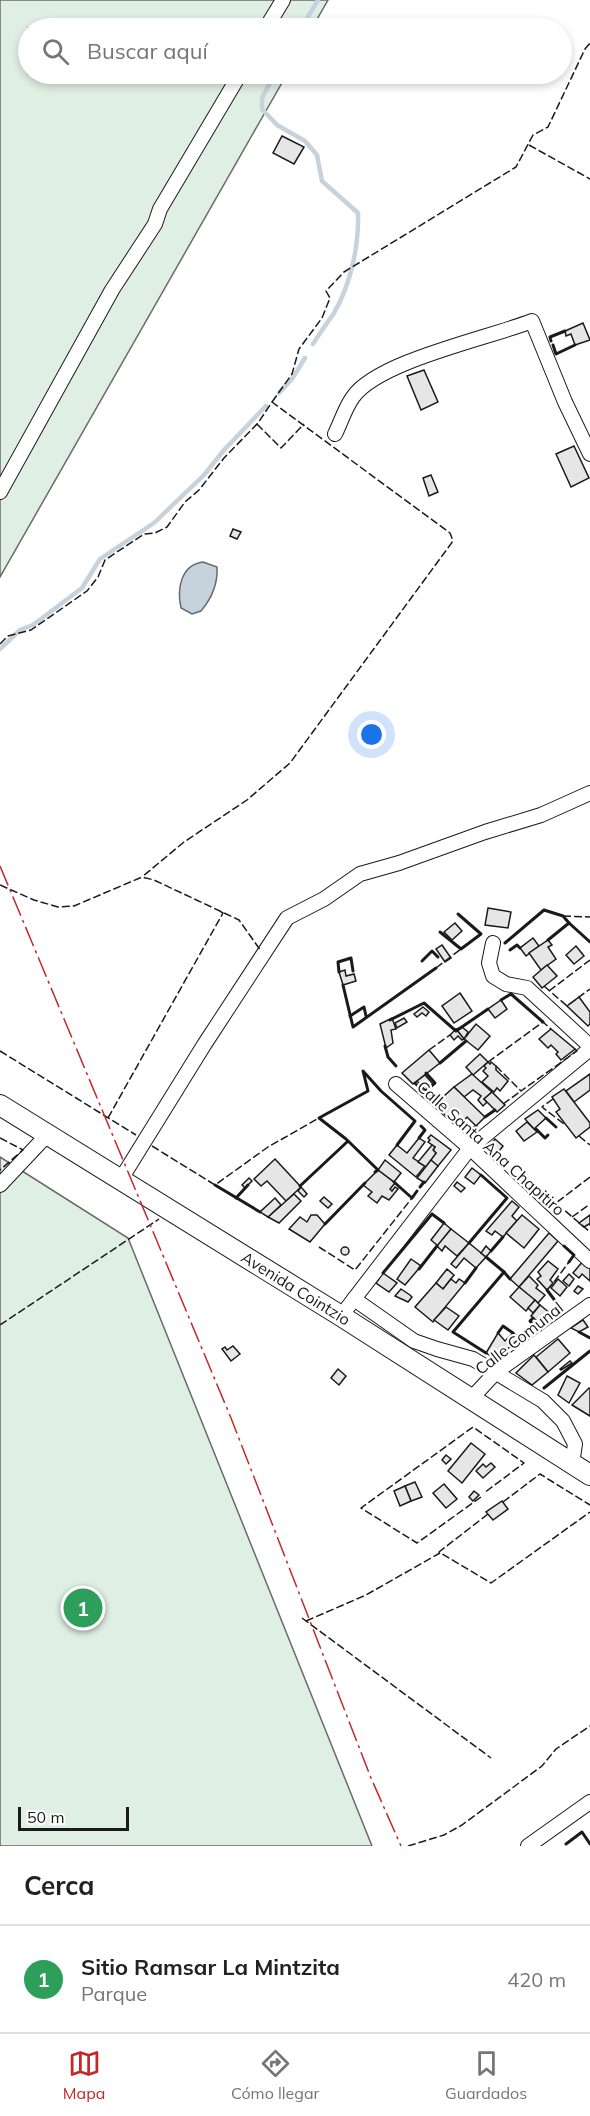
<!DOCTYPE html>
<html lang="es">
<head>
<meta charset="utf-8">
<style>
  :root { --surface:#fff; --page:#f2f2f2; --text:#222; --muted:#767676; --line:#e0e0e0; --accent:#c62828 }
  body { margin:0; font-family:Mulish,sans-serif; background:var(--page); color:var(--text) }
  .scale { position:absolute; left:18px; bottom:15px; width:111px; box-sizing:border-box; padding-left:6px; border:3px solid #1a1a1a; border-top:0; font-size:16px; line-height:21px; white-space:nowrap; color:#1a1a1a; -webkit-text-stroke:4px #fff; paint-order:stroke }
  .you { position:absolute; left:372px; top:735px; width:21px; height:21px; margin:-15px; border:4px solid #fff; border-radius:50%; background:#1a73e8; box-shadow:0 0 0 9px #1a73e833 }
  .badge { display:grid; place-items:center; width:39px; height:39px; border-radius:50%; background:var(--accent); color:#fff; font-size:20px; font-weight:700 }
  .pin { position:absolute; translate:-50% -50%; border:3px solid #fff; box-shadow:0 2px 6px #0006 }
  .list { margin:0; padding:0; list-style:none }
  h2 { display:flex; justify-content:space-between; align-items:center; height:78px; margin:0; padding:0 24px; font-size:26px }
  h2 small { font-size:20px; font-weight:400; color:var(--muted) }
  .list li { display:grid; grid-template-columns:39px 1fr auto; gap:18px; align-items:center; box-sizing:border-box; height:108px; padding:0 24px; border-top:2px solid var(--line) }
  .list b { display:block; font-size:22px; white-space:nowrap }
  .list p { margin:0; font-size:20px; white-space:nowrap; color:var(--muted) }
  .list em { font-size:20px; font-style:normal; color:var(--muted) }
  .icon { flex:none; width:33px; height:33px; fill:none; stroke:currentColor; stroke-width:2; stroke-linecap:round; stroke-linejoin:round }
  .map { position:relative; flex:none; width:590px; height:1846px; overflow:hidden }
  .search { position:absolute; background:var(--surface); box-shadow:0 3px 9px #0003; left:18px; right:18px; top:18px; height:66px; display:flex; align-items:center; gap:15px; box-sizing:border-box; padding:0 21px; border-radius:33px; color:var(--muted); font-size:22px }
  .sheet { height:186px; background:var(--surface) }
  nav { display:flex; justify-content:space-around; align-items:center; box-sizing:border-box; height:84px; border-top:2px solid var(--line); background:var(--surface); font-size:16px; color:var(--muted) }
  nav a { display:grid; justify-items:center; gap:3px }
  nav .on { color:var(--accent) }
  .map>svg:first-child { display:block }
  .green { fill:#e0efe3; stroke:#6a6a6a; stroke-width:1.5 }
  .water { fill:#c6d2dc; stroke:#6a6a6a; stroke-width:1.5 }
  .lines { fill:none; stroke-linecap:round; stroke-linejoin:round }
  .stream { stroke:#c6d2dc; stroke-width:4.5 }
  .building { fill:#e6e6e6; stroke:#1a1a1a; stroke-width:1.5 }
  .street-casing { stroke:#1a1a1a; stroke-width:16 }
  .secondary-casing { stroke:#1a1a1a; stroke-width:22 }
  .street { stroke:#fff; stroke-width:14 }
  .secondary { stroke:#fff; stroke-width:20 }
  .fence { stroke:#1a1a1a; stroke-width:1.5; stroke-dasharray:8 3; stroke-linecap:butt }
  .wall { stroke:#1a1a1a; stroke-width:3 }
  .power { stroke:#c62828; stroke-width:1.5; stroke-dasharray:21 4.5 3 4.5; stroke-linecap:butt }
  .labels { text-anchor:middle; stroke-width:4.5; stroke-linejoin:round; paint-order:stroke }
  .street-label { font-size:16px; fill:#1a1a1a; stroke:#fff }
</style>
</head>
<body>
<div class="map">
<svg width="590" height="1846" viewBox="0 0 590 1846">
  <rect width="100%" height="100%" fill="#fff"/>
  <g class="green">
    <polygon points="0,0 328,0 312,28 28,28 28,74 287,74 0,577"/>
    <polygon points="0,1157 128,1238 372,1846 0,1846"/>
  </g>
  <path class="water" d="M203 562 217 567C218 584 212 598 201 611L192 614 181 608C177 590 180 565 203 562Z"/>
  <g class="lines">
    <g class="stream">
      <polyline points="301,28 318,0"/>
      <path d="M275 74 262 98V109L277 125 305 141 317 155 322 181 358 213C359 245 351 284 334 313 327 323 320 333 313 344"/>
      <polyline points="279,393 292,379 305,358"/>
      <polyline points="0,649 20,630 33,625 82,588 100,559 154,523 204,475 224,450 266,406"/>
    </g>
  </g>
  <g class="building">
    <polygon points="282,136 304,147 294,164 273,153"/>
    <polygon points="583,323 590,340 575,345 571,334 566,336 565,331"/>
    <polygon points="424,370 438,402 421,410 407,376"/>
    <polygon points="574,446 589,478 571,487 556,454"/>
    <polygon points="431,475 438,492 429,496 423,478"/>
    <polygon points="233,529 241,532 237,539 230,536"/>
    <polygon points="488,908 511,912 508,928 485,925"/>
    <polygon points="455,923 462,931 452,940 444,932"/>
    <polygon points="533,938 539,946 526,956 520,948"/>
    <polygon points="548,940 552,945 548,947 556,959 541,970 529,953"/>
    <polygon points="442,945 451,958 445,962 436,949"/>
    <polygon points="576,946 584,956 574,964 566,955"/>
    <polygon points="547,965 557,976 542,988 533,977"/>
    <polygon points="345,970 346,976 354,974 356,981 343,985 339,972"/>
    <polygon points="460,993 472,1011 454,1023 442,1006"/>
    <polygon points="579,997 590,1012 590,1024 588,1026 567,1006"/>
    <polygon points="501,1000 507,1009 495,1018 488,1009"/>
    <polygon points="423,1007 429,1012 426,1016 422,1013 417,1017 414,1014"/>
    <polygon points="392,1018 396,1029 391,1030 393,1043 386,1048 380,1024"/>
    <polygon points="404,1018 407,1022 397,1028 395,1023"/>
    <polygon points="476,1024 490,1036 478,1050 464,1039"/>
    <polygon points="462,1027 468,1032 464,1039 456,1029"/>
    <polygon points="456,1029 464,1039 462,1040 458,1036 454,1040 450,1035"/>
    <polygon points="551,1029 575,1049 561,1060 556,1054 558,1052 551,1045 548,1048 539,1039"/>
    <polygon points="429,1050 440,1063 413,1084 402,1073"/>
    <polygon points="480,1054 488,1062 473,1075 466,1067"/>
    <polygon points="488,1062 490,1064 491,1062 496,1066 496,1070 508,1081 500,1091 497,1088 494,1092 482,1082 488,1076 483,1071 486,1068 484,1066"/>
    <polygon points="472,1074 492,1092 484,1099 487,1102 483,1106 478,1100 481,1096 473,1090 464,1097 454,1087"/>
    <polygon points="590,1074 590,1090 574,1102 566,1091"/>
    <polygon points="425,1075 433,1084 426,1091 417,1081"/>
    <polygon points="454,1087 485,1117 476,1126 467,1117 459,1127 434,1105"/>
    <polygon points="564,1089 590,1123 590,1127 576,1138 556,1112 560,1109 552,1097"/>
    <polygon points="492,1092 505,1105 497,1112 484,1099"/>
    <polygon points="431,1095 438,1102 434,1105 428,1098"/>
    <polygon points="538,1110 546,1118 534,1129 525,1119"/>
    <polygon points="527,1122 537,1132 524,1141 516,1131"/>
    <polygon points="431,1135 451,1150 438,1166 430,1160 436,1153 433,1150 435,1147 428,1142 430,1140 428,1138"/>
    <polygon points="419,1138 425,1142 413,1158 425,1166 416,1177 389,1155 397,1145 407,1153"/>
    <polygon points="495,1139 503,1146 496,1155 488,1148"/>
    <polygon points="432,1145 435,1147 433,1150 436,1153 426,1167 418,1162"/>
    <polygon points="275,1159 301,1187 286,1201 267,1181 261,1186 254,1179"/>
    <polygon points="385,1160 401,1173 394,1182 378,1170"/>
    <polygon points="431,1160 438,1166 425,1183 417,1178"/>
    <polygon points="472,1168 481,1175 474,1184 465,1177"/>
    <polygon points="378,1170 395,1183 390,1189 392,1191 395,1187 398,1189 389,1200 382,1196 377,1203 368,1196 372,1192 363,1185"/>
    <polygon points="249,1178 252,1181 245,1188 242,1185"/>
    <polygon points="457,1182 465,1188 461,1192 454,1186"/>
    <polygon points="301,1187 307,1194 304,1197 298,1191"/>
    <polygon points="294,1194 301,1201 279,1223 268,1217"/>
    <polygon points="324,1197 332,1204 328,1208 320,1201"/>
    <polygon points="275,1198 281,1205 268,1217 260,1212"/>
    <polygon points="512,1201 519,1207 512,1216 517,1221 503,1237 495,1231 492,1235 486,1231"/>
    <polygon points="311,1215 317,1215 325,1224 310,1242 289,1229 300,1217 307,1222"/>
    <polygon points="522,1215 539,1229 524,1248 506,1233"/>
    <polygon points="590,1215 590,1225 589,1224 584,1227 579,1223"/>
    <polygon points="444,1223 451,1229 438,1246 431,1240"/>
    <polygon points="451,1229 469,1243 457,1256 445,1246 442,1251 437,1246"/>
    <polygon points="549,1233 558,1241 519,1287 510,1279"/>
    <polygon points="469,1243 486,1257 476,1268 464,1258 456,1268 451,1264"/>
    <polygon points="486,1246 491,1251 486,1257 481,1253"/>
    <circle cx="345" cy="1251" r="4"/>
    <polygon points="411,1259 421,1266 405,1285 397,1279"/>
    <polygon points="548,1261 558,1269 550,1280 553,1283 547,1290 537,1279 541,1276 538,1272"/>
    <polygon points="583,1261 590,1267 590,1281 582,1274 579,1278 573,1273"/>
    <polygon points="447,1269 454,1275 443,1289 436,1283"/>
    <polygon points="383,1273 397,1283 389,1292 376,1283"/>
    <polygon points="569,1274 574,1279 569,1286 563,1281"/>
    <polygon points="529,1276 538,1285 536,1288 545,1295 538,1303 519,1287"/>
    <polygon points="451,1279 456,1283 459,1279 465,1283 433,1322 415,1307 436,1283 443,1289"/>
    <polygon points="558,1279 567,1287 560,1296 551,1288"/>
    <polygon points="578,1286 583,1289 578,1294 574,1291"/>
    <polygon points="519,1287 535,1300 526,1311 510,1297"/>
    <polygon points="401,1289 410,1295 412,1297 408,1302 395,1296"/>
    <polygon points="535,1300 540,1305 533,1313 528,1308"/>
    <polygon points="540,1305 551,1314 540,1323 531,1316"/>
    <polygon points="446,1307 459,1316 448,1330 434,1320"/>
    <polygon points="583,1320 588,1327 579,1332 571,1328"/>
    <polygon points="498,1333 505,1341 513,1333 520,1338 496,1359 486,1353"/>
    <polygon points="558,1339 570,1353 548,1372 536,1357"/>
    <polygon points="233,1346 240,1354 231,1361 222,1349 225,1347 227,1350"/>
    <polygon points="534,1355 548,1372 532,1385 516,1373"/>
    <polygon points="570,1361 572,1363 561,1370 560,1369"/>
    <polygon points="338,1369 346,1376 339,1385 331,1378"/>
    <polygon points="567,1376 580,1383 569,1403 558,1395"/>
    <polygon points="589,1388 590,1389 590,1416 572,1405"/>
    <polygon points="471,1443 485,1454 462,1483 448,1471"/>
    <polygon points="446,1455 451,1459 446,1464 442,1460"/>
    <polygon points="491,1463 495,1467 483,1478 476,1471 483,1464 486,1467"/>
    <polygon points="415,1482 422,1497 411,1501 405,1486"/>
    <polygon points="444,1484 457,1499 446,1508 433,1493"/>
    <polygon points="405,1486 411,1501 400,1506 394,1491"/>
    <polygon points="474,1491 479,1495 473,1501 469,1497"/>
    <polygon points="502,1501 508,1509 493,1520 486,1512"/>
  </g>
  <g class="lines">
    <g class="street-casing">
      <g id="street">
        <polyline points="266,28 283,0"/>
        <path d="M335 434C341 422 345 408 353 397 378 361 489 338 532 321L565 402 590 454"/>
        <polyline points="0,492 112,290 155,224 160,209 240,74"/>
        <polyline points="493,943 489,963 493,976 506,984 527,988 590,1046"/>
        <polyline points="396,1084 470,1148 590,1261"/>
        <polyline points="121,1179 204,1045 287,918 324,899 360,874 399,863 485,832 541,815 590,793"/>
        <polyline points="0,1185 48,1134"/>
        <polyline points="354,1299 414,1341 437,1349 473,1359 543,1401 563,1421 575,1444 572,1464"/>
        <polyline points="341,1316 470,1148 590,1049"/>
        <polyline points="470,1400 496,1372 590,1305"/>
        <polyline points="528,1846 590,1802"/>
      </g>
    </g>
    <g class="secondary-casing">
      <g id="secondary">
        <path id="s1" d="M0 1105 341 1316 590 1475"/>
      </g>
    </g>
    <use href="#street" class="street"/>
    <use href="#secondary" class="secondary"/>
    <g class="fence">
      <polyline points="529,145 590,179"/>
      <polyline points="272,402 292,374 299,349 322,318 330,298 326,291 344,272 516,167 533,135 548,127 585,49 590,43"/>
      <polyline points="257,424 281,448 304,424"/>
      <polyline points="0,644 8,636 31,630 87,591 98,577 105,560 144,534 155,533 167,527 185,502 199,490 224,458 258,423 272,402 450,533 453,541 290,763 247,800 184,842 142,877"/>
      <polyline points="0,885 34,900 58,907 74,906 142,877 154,880 239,920 261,951"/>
      <polyline points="563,916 590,917"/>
      <polyline points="436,968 461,949"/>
      <polyline points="544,986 567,1006 590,989"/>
      <polyline points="549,991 590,960"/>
      <polyline points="429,1050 450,1035"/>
      <polyline points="0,1051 136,1135"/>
      <polyline points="488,1062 543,1022 551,1029"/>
      <polyline points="496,1066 521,1091 577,1051 575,1049"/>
      <polyline points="553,1099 542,1107 564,1124"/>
      <polyline points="503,1104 521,1091"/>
      <polyline points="108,1118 223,913 221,912"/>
      <polyline points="579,1136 590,1145"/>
      <polyline points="0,1138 23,1150 0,1170"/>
      <polyline points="152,1146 215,1185 268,1147 319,1118"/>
      <polyline points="590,1177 556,1203 590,1232"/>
      <polyline points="572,1217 590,1204"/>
      <polyline points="319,1247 355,1270 412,1198"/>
      <polyline points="554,1282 569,1262"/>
      <polyline points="0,1325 159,1219"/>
      <polyline points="481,1497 417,1543 361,1508 473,1427 524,1463 484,1493"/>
      <polyline points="503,1502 540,1474 590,1505"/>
      <polyline points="488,1514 439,1552 491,1583 590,1512"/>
      <polyline points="302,1618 491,1758"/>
      <polyline points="306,1621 366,1595 440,1553"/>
      <polyline points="408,1846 444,1835 462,1825 542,1766 556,1749 590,1726"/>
    </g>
    <g class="wall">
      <polyline points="551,341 550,337 565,331"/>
      <polyline points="553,345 556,354 575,345"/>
      <polyline points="569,923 590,942"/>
      <polyline points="440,932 461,949 481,934 458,914"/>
      <polyline points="505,943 544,910 563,916 569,923 548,940"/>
      <polyline points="510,950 517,945 520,948"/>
      <polyline points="422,961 432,951 438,957"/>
      <polyline points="339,972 338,962 351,958 353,971"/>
      <polyline points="343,985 353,1027 436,968"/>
      <polyline points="501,1000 511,994 543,1022"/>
      <polyline points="350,1016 364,1007 366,1016"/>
      <polyline points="390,1020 424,1003 456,1031 488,1009"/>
      <polyline points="385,1046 388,1057 396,1066"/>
      <polyline points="440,1063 466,1041"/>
      <polyline points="415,1083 424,1092 435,1083 426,1073"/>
      <polyline points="485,1117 495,1110"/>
      <polyline points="546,1118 556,1127"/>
      <polyline points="459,1127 468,1134 476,1126"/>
      <polyline points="536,1129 545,1138 548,1135"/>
      <polyline points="419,1138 425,1130 421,1126"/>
      <polyline points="375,1172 378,1170 346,1139 319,1118 368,1091 363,1071 381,1091 415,1121 397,1145"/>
      <polyline points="394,1182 412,1198 417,1191"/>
      <polyline points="215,1185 260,1212"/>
      <polyline points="300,1186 347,1142"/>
      <polyline points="420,1187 424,1182"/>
      <polyline points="236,1198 248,1185"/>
      <polyline points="325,1224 365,1183"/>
      <polyline points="469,1243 507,1198 481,1175"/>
      <polyline points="564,1246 574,1255 569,1262"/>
      <polyline points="491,1251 503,1237"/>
      <polyline points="486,1257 504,1272"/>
      <polyline points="419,1269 437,1246"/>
      <polyline points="383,1273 432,1214 444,1223"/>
      <polyline points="465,1283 476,1268"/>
      <polyline points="547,1290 559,1306 550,1313"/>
      <polyline points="533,1318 530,1321 535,1327 537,1325"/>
      <polyline points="579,1332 590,1338"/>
      <polyline points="498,1333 503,1326 513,1333"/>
      <polyline points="520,1338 535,1327"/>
      <polyline points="486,1353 453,1332 504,1272 510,1279"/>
      <polyline points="544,1388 590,1351"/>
      <polyline points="566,1844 582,1832 590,1844"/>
    </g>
    <polyline class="power" points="0,866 231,1418 371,1778 401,1846"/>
  </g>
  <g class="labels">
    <g class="street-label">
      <text transform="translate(491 1148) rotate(42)" y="6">Calle Santa Ana Chapitiro</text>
      <text dy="6" stroke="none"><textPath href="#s1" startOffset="348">Avenida Cointzio</textPath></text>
      <text transform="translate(519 1338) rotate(-38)" y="6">Calle Comunal</text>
    </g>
  </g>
</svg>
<div class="scale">50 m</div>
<div class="you"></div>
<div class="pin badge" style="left:83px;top:1608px;background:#2e9e5b">1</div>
<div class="search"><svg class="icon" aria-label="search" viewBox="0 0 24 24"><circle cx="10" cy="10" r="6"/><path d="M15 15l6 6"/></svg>Buscar aquí</div>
</div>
<section class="sheet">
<h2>Cerca<small></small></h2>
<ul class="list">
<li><span class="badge" style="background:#2e9e5b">1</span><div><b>Sitio Ramsar La Mintzita</b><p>Parque</p></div><em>420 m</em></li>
</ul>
</section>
<nav>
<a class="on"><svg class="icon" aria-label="map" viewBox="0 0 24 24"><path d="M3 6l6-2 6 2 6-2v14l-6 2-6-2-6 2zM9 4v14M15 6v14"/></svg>Mapa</a>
<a><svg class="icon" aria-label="directions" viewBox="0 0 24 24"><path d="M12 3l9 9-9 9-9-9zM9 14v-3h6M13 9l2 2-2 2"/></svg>Cómo llegar</a>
<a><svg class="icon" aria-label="saved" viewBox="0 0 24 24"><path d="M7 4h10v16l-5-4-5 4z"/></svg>Guardados</a>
</nav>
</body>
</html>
